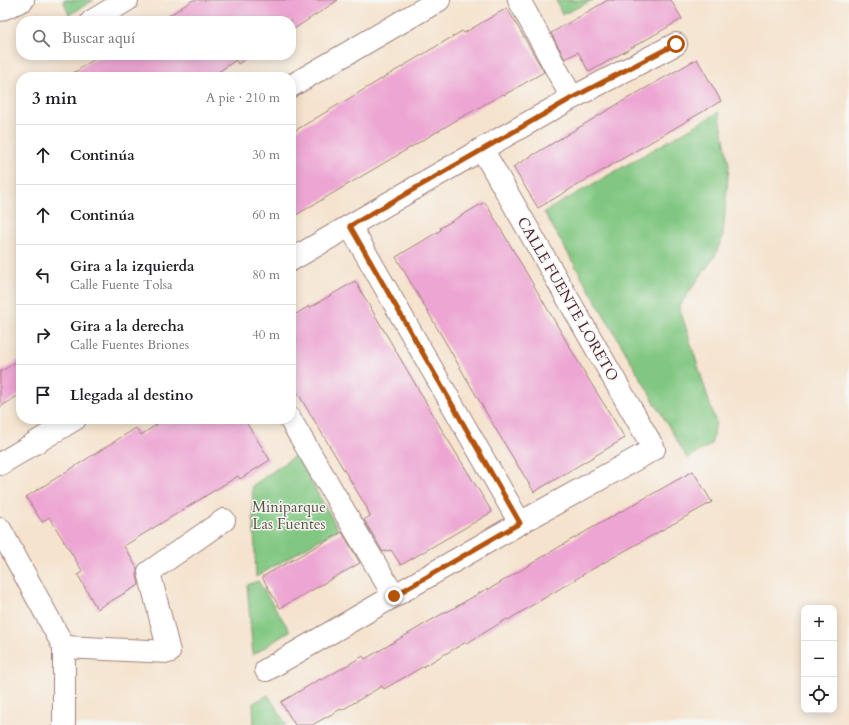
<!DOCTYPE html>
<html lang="es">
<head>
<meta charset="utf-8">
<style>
  :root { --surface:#fff; --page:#f6f6f6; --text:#202124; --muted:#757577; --line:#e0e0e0 }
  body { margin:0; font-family:Cardo,serif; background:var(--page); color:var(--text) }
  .controls { position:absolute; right:12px; bottom:12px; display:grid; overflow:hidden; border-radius:8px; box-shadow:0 2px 10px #0003 }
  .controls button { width:36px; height:36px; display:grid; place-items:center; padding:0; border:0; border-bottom:1px solid var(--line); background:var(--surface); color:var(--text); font:20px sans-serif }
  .stop { position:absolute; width:12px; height:12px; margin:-9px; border:3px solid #b45309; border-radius:50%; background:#fff }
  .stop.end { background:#b45309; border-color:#fff; box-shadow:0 1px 4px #0008 }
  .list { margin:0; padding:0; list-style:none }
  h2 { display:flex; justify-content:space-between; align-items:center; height:52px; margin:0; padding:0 16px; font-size:17px }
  h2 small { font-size:13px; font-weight:400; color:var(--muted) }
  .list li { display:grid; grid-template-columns:26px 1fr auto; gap:12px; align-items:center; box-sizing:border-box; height:60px; padding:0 16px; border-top:1px solid var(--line) }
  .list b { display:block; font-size:15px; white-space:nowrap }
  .list p { margin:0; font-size:13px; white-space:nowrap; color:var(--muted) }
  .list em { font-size:13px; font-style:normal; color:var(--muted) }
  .icon { flex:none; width:22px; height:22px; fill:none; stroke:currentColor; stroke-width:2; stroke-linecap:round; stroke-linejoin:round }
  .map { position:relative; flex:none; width:849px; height:725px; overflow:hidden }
  .search { position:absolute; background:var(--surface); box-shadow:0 2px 10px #0003; left:16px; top:16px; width:280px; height:44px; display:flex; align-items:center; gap:10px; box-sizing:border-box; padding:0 14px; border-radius:16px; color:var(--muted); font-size:15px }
  .panel { position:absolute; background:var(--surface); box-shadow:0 2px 10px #0003; left:16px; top:72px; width:280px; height:352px; border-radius:16px }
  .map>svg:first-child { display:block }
  .green { fill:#81c781; stroke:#667356 }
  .building { fill:#eda6d3 }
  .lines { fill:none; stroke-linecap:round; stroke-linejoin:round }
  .street-casing { stroke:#a0817c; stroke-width:24 }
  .street { stroke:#fff; stroke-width:22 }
  .route { stroke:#b45309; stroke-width:5 }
  .labels { text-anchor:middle; stroke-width:3; stroke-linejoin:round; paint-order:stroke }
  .street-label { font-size:15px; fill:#4a1f2b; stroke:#f6f6f2 }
  .park-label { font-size:15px; fill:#5a5145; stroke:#f6f6f2 }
</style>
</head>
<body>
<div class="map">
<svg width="849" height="725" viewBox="0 0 849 725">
  <rect width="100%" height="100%" fill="#f6f6f2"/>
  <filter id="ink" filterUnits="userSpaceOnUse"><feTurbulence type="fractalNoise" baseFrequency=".025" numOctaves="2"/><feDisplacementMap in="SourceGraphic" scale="8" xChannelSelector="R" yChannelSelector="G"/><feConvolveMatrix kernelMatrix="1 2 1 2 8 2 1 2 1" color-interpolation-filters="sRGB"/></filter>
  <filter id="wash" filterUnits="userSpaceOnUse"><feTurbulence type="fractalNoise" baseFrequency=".012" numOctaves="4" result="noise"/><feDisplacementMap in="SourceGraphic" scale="16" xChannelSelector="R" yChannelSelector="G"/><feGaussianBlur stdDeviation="0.9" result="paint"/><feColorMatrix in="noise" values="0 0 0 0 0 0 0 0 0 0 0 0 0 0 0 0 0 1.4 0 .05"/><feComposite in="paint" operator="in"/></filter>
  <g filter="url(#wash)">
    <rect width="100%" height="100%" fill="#f5e3ce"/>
    <g class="green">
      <polygon points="63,0 94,0 69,15"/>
      <polygon points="556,0 593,0 562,15"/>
      <polygon points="719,112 729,165 723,236 715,256 679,306 716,423 711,445 687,458 544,212"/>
      <polygon points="296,455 338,529 256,577 252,486"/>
      <polygon points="258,581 290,631 253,655 247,585"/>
      <polygon points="268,695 287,725 254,725 253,703"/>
    </g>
    <g id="blocks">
      <g class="building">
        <polygon points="193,0 338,0 291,31 291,21 161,21"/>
        <polygon points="608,0 671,0 682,19 589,72 578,52 565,59 551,33"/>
        <polygon points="507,8 544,72 504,95 503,94 462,117 291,218 291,133 462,31 464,33"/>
        <polygon points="101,55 252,55 238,64 236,60 211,77 67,77"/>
        <polygon points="697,59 721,101 538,208 513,167 623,101"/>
        <polygon points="485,202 589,380 625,438 534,492 498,433 396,257 441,230 440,228"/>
        <polygon points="355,281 445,435 492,512 401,565 391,550 383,552 364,520 370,516 367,508 291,382 291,317 309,306 309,308"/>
        <polygon points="21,359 21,394 0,407 0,372"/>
        <polygon points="165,419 244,419 270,460 240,479 238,476 124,546 137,568 137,575 139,585 97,609 78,575 83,572 49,517 42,522 26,497 136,428 141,435"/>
        <polygon points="693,471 712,502 589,571 508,620 507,619 467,643 466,642 384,689 382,686 342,710 341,709 312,725 295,725 281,702 320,679 322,680 363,656 365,659 447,611 447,612 488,588 488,590 569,541"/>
        <polygon points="342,532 360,563 280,608 262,577"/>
      </g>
    </g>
  </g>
  <g filter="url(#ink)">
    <use href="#blocks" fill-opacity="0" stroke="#a0817c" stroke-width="1"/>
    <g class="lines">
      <g class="street-casing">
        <g id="street">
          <polyline points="519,0 572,98"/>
          <polyline points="0,10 23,0"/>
          <polyline points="92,21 127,0"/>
          <polyline points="291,86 439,0"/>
          <polyline points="350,226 520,523"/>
          <polyline points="291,260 482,149 572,98 676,44"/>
          <polyline points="290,419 394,596"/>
          <polyline points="0,464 75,419"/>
          <polyline points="0,529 64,647 64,725"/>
          <polyline points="64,647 169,652 149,572 224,520"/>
          <polyline points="266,670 520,523 654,449 482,149"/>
        </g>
      </g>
      <use href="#street" class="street"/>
    </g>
  </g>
  <g class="lines" filter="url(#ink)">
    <polyline class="route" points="394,596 520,523 350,226 572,98 676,44"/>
  </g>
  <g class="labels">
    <g class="street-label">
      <text transform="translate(568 299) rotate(60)" y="5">CALLE FUENTE LORETO</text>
    </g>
    <g class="park-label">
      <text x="289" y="512">Miniparque<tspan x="289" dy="17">Las Fuentes</tspan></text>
    </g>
  </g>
</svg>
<div class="controls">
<button>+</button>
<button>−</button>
<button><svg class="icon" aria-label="locate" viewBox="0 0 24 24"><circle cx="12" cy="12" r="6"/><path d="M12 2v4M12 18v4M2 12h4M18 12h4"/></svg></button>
</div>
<div class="stop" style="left:676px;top:44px"></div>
<div class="stop end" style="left:394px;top:596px"></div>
<div class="search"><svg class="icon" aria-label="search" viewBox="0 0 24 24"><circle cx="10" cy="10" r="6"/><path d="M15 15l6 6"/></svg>Buscar aquí</div>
<section class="panel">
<h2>3 min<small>A pie · 210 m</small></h2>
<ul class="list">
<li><svg class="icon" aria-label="ahead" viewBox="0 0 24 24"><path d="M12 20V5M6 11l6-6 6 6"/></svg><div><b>Continúa</b></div><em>30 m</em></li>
<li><svg class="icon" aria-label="ahead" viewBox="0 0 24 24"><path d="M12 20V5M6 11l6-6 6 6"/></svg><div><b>Continúa</b></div><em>60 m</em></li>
<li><svg class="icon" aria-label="left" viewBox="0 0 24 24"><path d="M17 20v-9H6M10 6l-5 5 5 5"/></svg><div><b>Gira a la izquierda</b><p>Calle Fuente Tolsa</p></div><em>80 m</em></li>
<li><svg class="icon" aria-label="right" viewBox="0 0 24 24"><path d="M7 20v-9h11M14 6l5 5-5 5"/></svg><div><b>Gira a la derecha</b><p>Calle Fuentes Briones</p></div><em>40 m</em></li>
<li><svg class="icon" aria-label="arrive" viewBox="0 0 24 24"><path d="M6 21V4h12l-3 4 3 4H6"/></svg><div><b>Llegada al destino</b></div></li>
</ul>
</section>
</div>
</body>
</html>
